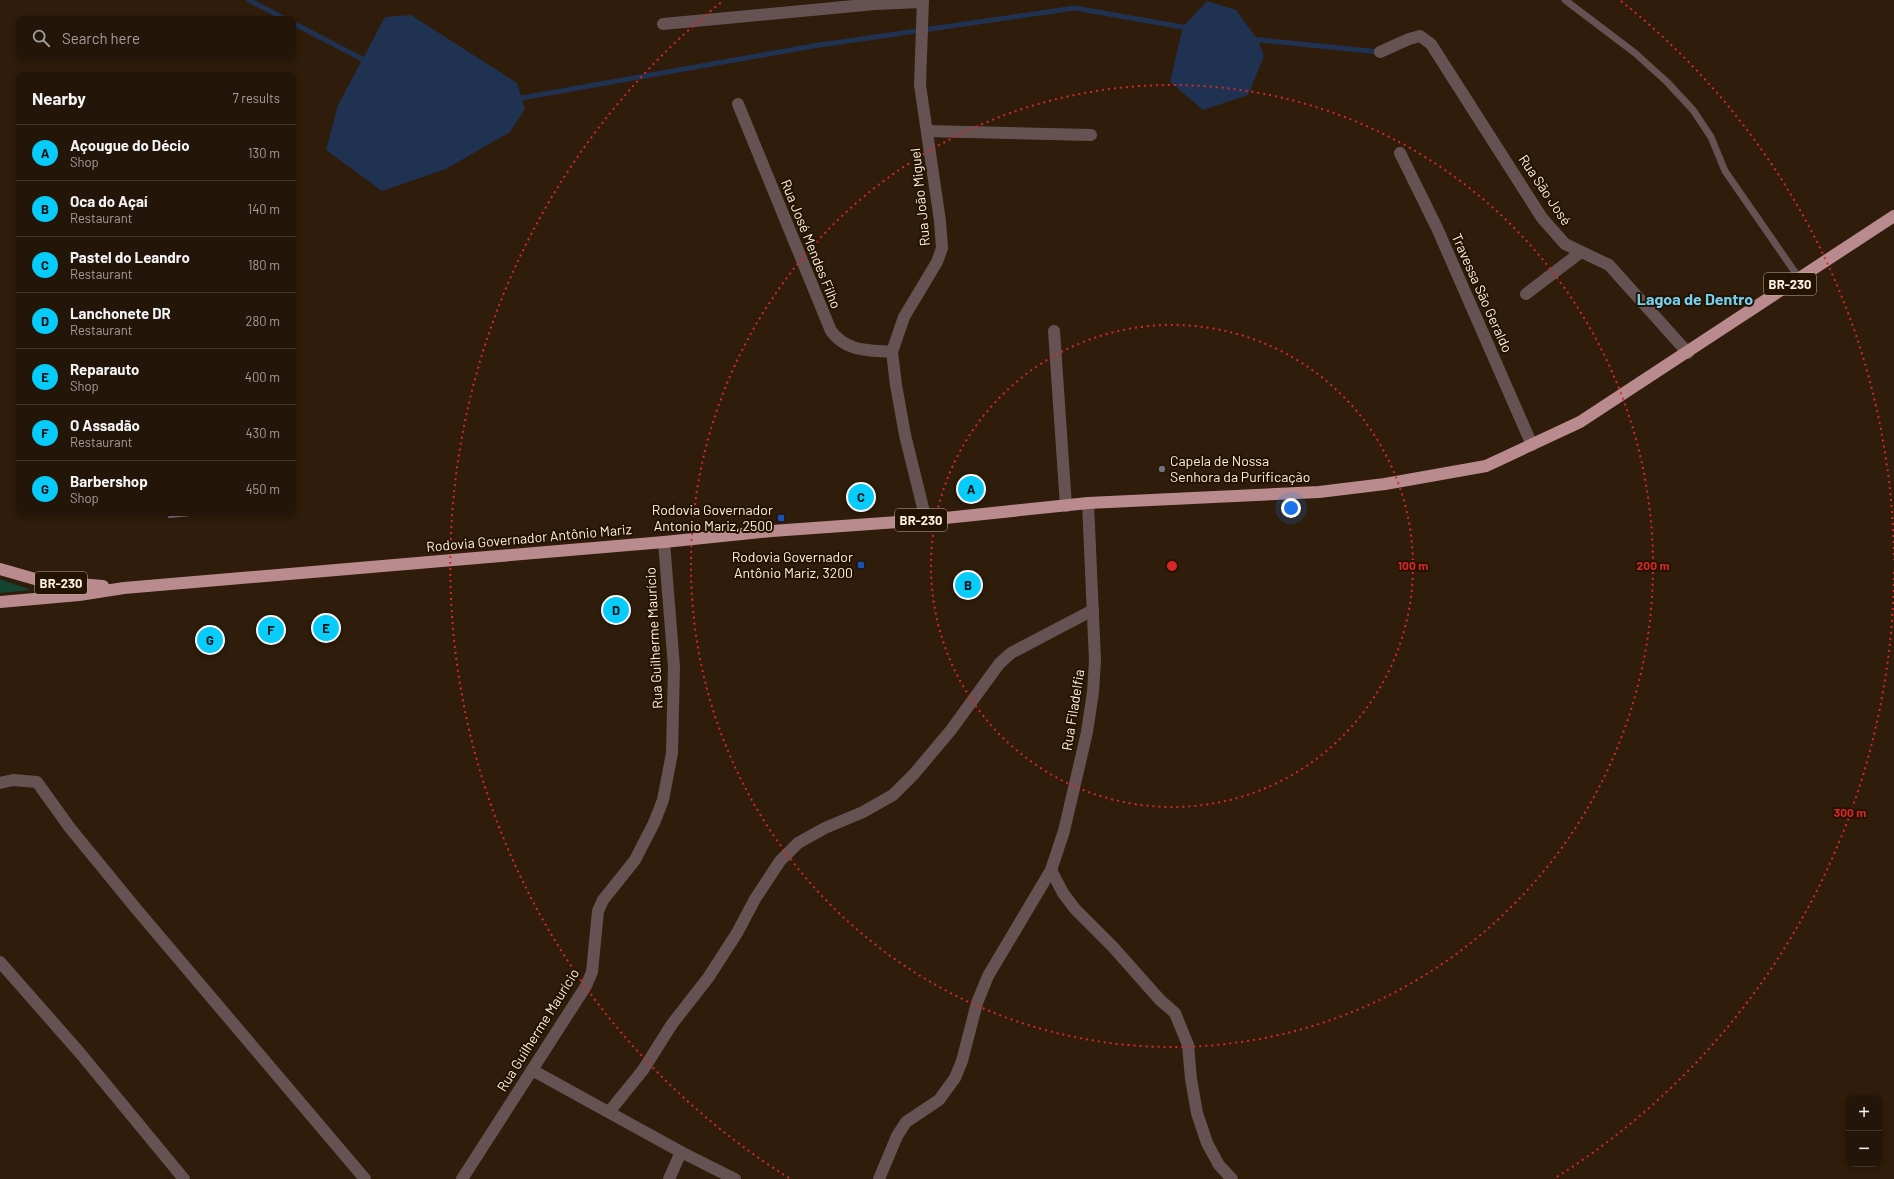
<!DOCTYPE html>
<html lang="en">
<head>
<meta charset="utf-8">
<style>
  :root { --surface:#231508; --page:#2f2216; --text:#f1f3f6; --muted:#a39f9c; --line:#403429; --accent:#07cbf9 }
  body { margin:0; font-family:Barlow,sans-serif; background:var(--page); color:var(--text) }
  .controls { position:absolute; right:12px; bottom:12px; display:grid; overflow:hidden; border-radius:8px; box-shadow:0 2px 6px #0003 }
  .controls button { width:36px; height:36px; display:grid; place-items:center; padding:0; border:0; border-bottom:1px solid var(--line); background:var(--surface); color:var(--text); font:20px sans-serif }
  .you { position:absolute; left:1291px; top:508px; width:14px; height:14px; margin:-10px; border:3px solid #fff; border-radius:50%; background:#1a73e8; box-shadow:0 0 0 6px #1a73e833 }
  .badge { display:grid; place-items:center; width:26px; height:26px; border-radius:50%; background:var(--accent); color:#111; font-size:13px; font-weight:700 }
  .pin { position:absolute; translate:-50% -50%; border:2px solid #fff; box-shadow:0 1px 4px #0006 }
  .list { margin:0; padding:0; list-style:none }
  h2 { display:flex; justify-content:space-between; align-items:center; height:52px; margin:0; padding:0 16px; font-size:17px }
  h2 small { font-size:13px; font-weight:400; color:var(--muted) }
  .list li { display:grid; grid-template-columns:26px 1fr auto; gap:12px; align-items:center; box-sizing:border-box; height:56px; padding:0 16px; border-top:1px solid var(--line) }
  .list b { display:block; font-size:15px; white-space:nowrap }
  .list p { margin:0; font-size:13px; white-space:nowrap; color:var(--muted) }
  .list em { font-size:13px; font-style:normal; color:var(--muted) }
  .icon { flex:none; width:22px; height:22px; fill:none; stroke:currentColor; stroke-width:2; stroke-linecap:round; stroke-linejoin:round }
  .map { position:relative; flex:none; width:1894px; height:1179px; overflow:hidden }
  .search { position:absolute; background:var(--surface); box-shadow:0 2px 6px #0003; left:16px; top:16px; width:280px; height:44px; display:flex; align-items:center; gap:10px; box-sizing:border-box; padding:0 14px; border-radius:8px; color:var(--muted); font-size:15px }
  .panel { position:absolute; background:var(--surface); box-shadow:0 2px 6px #0003; left:16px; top:72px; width:280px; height:444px; border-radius:8px }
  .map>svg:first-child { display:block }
  .green { fill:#144331 }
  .water { fill:#203252 }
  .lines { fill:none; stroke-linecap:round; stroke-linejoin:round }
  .stream { stroke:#203252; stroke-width:5 }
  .service { stroke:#665253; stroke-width:7 }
  .minor { stroke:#665253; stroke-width:12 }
  .trunk { stroke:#ba8b8e; stroke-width:12 }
  .shaded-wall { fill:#7e7081 }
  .ring { fill:none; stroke:#d62828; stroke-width:2; stroke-dasharray:2 4 }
  .worship-dot { fill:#6b7280; stroke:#251302; stroke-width:1.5 }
  .transit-dot { fill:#1a4fb4; stroke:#251302; stroke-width:1.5 }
  .labels { text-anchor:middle; stroke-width:4; stroke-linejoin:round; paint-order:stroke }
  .shield { fill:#251302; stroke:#bcada0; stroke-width:1 }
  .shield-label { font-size:13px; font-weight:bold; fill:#fcefe3 }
  .street-label { font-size:14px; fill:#fcefe3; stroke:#251302 }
  .poi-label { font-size:14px; fill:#fcefe3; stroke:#251302; text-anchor:end }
  .quarter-label { font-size:16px; font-weight:bold; fill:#72d0f0; stroke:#251302 }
  .centre { fill:#d62828; stroke:#251302; stroke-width:2 }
  .ring-label { font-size:12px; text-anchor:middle; font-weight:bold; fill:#d62828; stroke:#251302; stroke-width:4; stroke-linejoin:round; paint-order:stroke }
</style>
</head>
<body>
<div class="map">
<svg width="1894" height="1179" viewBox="0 0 1894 1179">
  <rect width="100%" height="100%" fill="#2f1c0a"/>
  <polygon class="green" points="0,579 31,590 0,593"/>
  <g class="water">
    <polygon points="1207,1 1236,10 1258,40 1264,56 1248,95 1203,110 1170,82 1183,27"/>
    <polygon points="411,15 517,83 525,109 510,132 446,169 382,191 326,150 338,105 385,17"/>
  </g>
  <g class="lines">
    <g class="stream">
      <polyline points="249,0 285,19"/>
      <polyline points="293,23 368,62"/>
      <polyline points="1251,39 1380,52"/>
      <polyline points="516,99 813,46 1075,8 1188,28"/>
    </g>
    <polyline class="service" points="1565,0 1635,53 1667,82 1693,110 1711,137 1725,171 1799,278"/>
    <g class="minor">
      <polyline points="923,0 920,85 940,221 942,248 937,262 904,317 892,352 896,385 905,435 926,520"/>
      <polyline points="663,24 875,4 922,2"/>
      <polyline points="1380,52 1409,39 1420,36 1431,44 1542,218 1565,244 1609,265 1688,353"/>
      <path d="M738 104 831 331C847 352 867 350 892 352"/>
      <polyline points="927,131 1091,135"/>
      <polyline points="1400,153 1437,228 1532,445"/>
      <polyline points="1526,294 1581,252"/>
      <polyline points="1054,331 1066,506"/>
      <polyline points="0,783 13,780 37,782 70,828 138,911 365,1179"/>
      <polyline points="1051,870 1063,893 1075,909 1113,947 1160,1000 1175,1013 1188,1045 1191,1079 1197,1113 1207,1143 1219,1165 1232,1179"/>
      <polyline points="0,962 80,1053 184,1179"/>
      <polyline points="532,1070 681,1152 735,1179"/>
      <polyline points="609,1112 643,1070 672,1024 708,978 737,933 755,899 780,861 798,843 825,828 863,812 893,795 914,774 951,730 999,664 1011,653 1093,610"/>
      <polyline points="462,1179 586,986 592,972 598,911 603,900 635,860 654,823 663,800 672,753 674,667 664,542"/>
      <polyline points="669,1179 681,1152"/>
      <polyline points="879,1179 897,1136 906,1122 939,1100 955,1078 962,1061 977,1003 988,976 1051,870 1064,831 1087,732 1093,692 1095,661 1088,503"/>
    </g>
    <g class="trunk">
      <polyline points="0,569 42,581 103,586"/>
      <polyline points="0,602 79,595 124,588 664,542 772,531 926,520 1088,503 1319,492 1385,484 1486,466 1580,422 1894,216"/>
    </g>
  </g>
  <polygon class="shaded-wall" points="170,513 227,513 168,518"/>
  <g class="ring">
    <circle cx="1172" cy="566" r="241"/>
    <circle cx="1172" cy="566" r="481"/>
    <path d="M1894 572A722 722 0 0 1 1555 1178M789 1178A722 722 0 0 1 723 1M1621 1A722 722 0 0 1 1894 560"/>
  </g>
  <circle class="worship-dot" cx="1162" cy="469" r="4"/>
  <g class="transit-dot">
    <rect x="777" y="514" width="8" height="8" rx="2"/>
    <rect x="857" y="561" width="8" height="8" rx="2"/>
  </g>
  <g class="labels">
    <g class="shield">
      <rect x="1764" y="273" width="52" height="22" rx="3"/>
      <rect x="895" y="509" width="52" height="22" rx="3"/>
      <rect x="35" y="572" width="52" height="22" rx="3"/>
    </g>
    <g class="shield-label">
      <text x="1790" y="289">BR-230</text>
      <text x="921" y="525">BR-230</text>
      <text x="61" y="588">BR-230</text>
    </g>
    <g class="street-label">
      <text transform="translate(1545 190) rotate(56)" y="5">Rua São José</text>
      <text transform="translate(920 197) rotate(-96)" y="5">Rua João Miguel</text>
      <text transform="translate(811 244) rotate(68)" y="5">Rua José Mendes Filho</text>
      <text transform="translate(1482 293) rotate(66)" y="5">Travessa São Geraldo</text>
      <text transform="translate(529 538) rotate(-5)" y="5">Rodovia Governador Antônio Mariz</text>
      <text transform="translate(654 638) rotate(-93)" y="5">Rua Guilherme Maurício</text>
      <text transform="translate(1073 710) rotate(-81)" y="5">Rua Filadelfia</text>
      <text transform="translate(538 1030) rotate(-58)" y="5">Rua Guilherme Maurício</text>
    </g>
    <g class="poi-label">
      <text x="1170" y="466" text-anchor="start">Capela de Nossa<tspan x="1170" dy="16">Senhora da Purificação</tspan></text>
      <text x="773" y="515">Rodovia Governador<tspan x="773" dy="16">Antonio Mariz, 2500</tspan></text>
      <text x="853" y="562">Rodovia Governador<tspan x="853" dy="16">Antônio Mariz, 3200</tspan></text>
    </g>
    <g class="quarter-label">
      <text x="1695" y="305">Lagoa de Dentro</text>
    </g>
  </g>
  <circle cx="1172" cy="566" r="6" class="centre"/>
  <g class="ring-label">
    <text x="1413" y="570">100 m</text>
    <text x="1653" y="570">200 m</text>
    <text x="1850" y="817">300 m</text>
  </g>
</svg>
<div class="controls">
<button>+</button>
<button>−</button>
</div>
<div class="you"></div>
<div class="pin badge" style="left:971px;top:489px">A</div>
<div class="pin badge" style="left:968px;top:585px">B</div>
<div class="pin badge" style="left:861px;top:497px">C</div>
<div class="pin badge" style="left:616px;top:610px">D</div>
<div class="pin badge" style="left:326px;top:628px">E</div>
<div class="pin badge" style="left:271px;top:630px">F</div>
<div class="pin badge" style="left:210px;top:640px">G</div>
<div class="search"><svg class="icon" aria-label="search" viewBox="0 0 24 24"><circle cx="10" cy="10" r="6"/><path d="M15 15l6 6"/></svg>Search here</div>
<section class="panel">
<h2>Nearby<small>7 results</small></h2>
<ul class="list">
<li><span class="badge">A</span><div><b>Açougue do Décio</b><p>Shop</p></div><em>130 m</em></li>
<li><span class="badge">B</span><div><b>Oca do Açaí</b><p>Restaurant</p></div><em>140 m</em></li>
<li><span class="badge">C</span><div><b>Pastel do Leandro</b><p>Restaurant</p></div><em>180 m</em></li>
<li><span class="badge">D</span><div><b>Lanchonete DR</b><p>Restaurant</p></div><em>280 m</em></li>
<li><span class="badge">E</span><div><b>Reparauto</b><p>Shop</p></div><em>400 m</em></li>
<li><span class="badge">F</span><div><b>O Assadão</b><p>Restaurant</p></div><em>430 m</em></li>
<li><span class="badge">G</span><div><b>Barbershop</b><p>Shop</p></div><em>450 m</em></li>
</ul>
</section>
</div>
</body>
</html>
